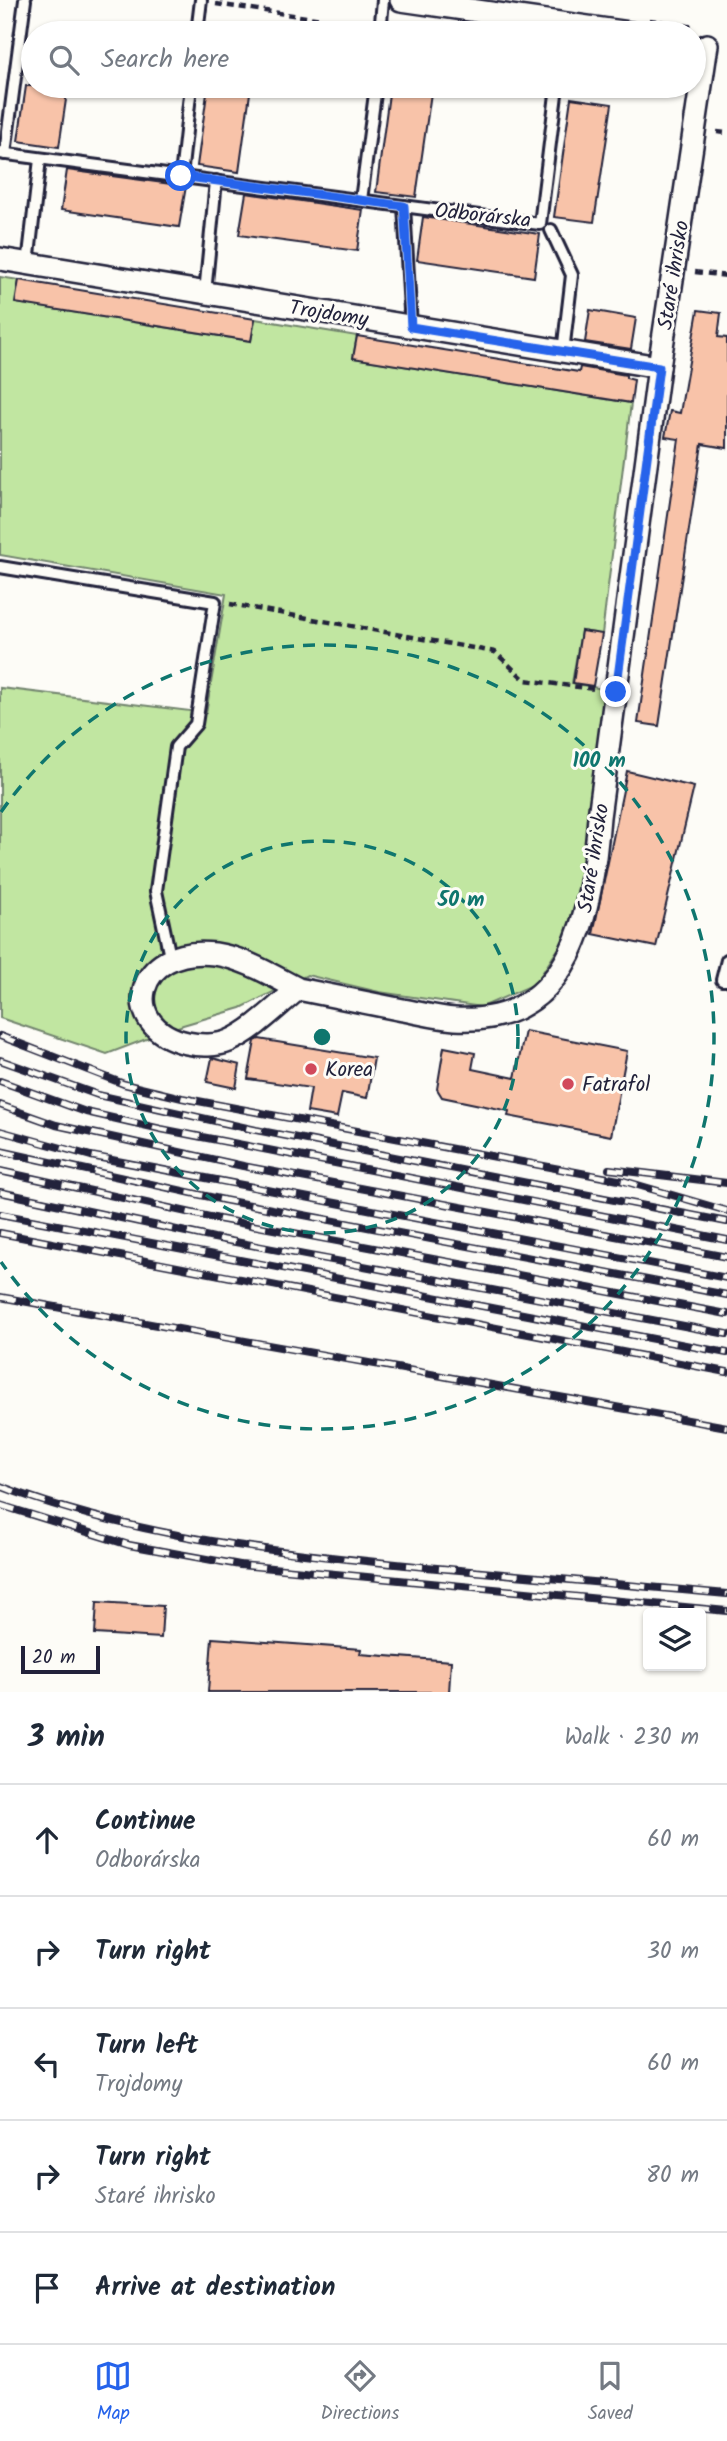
<!DOCTYPE html>
<html lang="en">
<head>
<meta charset="utf-8">
<style>
  :root { --surface:#fff; --page:#f6f6f7; --text:#1f2937; --muted:#747a83; --line:#e0e1e3; --accent:#2563eb }
  body { margin:0; font-family:Kalam,sans-serif; background:var(--page); color:var(--text) }
  .controls { position:absolute; right:21px; bottom:21px; display:grid; overflow:hidden; border-radius:7px; box-shadow:0 2px 5px #0004 }
  .controls button { width:63px; height:63px; display:grid; place-items:center; padding:0; border:0; border-bottom:2px solid var(--line); background:var(--surface); color:var(--text); font:35px sans-serif }
  .scale { position:absolute; left:21px; bottom:18px; width:79px; box-sizing:border-box; padding-left:7px; border:4px solid #22223b; border-top:0; font-size:19px; line-height:24px; white-space:nowrap; color:#22223b; -webkit-text-stroke:5px #fdfcf7; paint-order:stroke }
  .stop { position:absolute; width:21px; height:21px; margin:-16px; border:5px solid #2563eb; border-radius:50%; background:#fff }
  .stop.end { background:#2563eb; border-color:#fff; box-shadow:0 2px 7px #0008 }
  .list { margin:0; padding:0; list-style:none }
  h2 { display:flex; justify-content:space-between; align-items:center; height:91px; margin:0; padding:0 28px; font-size:30px }
  h2 small { font-size:23px; font-weight:400; color:var(--muted) }
  .list li { display:grid; grid-template-columns:46px 1fr auto; gap:21px; align-items:center; box-sizing:border-box; height:112px; padding:0 28px; border-top:2px solid var(--line) }
  .list b { display:block; font-size:26px; white-space:nowrap }
  .list p { margin:0; font-size:23px; white-space:nowrap; color:var(--muted) }
  .list em { font-size:23px; font-style:normal; color:var(--muted) }
  .icon { flex:none; width:38px; height:38px; fill:none; stroke:currentColor; stroke-width:2; stroke-linecap:round; stroke-linejoin:round }
  .map { position:relative; flex:none; width:727px; height:1692px; overflow:hidden }
  .search { position:absolute; background:var(--surface); box-shadow:0 2px 5px #0004; left:21px; right:21px; top:21px; height:77px; display:flex; align-items:center; gap:18px; box-sizing:border-box; padding:0 24px; border-radius:38px; color:var(--muted); font-size:26px }
  .sheet { height:651px; background:var(--surface) }
  nav { display:flex; justify-content:space-around; align-items:center; box-sizing:border-box; height:98px; border-top:2px solid var(--line); background:var(--surface); font-size:19px; color:var(--muted) }
  nav a { display:grid; justify-items:center; gap:4px }
  nav .on { color:var(--accent) }
  .map>svg:first-child { display:block }
  .green { fill:#c1e6a1; stroke:#72846e; stroke-width:2 }
  .building { fill:#f8c3a9; stroke:#22223b; stroke-width:2 }
  .lines { fill:none; stroke-linecap:round; stroke-linejoin:round }
  .service-casing { stroke:#22223b; stroke-width:16 }
  .minor-casing { stroke:#22223b; stroke-width:26 }
  .path { stroke:#22223b; stroke-width:4.5; stroke-dasharray:7 5; stroke-linecap:butt }
  .service { stroke:#fdfcf7; stroke-width:10 }
  .minor { stroke:#fdfcf7; stroke-width:21 }
  .rail-casing { stroke:#22223b; stroke-width:8 }
  .rail { stroke:#fdfcf7; stroke-width:5; stroke-dasharray:16; stroke-linecap:butt }
  .route { stroke:#2563eb; stroke-width:9 }
  .ring { fill:none; stroke:#0f766e; stroke-width:3.5; stroke-dasharray:12 9 }
  .poi-dot { fill:#d1495b; stroke:#fdfcf7; stroke-width:2.5 }
  .labels { text-anchor:middle; stroke-width:6; stroke-linejoin:round; paint-order:stroke }
  .street-label { font-size:21px; fill:#22223b; stroke:#fdfcf7 }
  .poi-label { font-size:21px; fill:#22223b; stroke:#fdfcf7; text-anchor:start }
  .centre { fill:#0f766e; stroke:#fdfcf7; stroke-width:3.5 }
  .ring-label { font-size:21px; text-anchor:middle; font-weight:bold; fill:#0f766e; stroke:#fdfcf7; stroke-width:6; stroke-linejoin:round; paint-order:stroke }
</style>
</head>
<body>
<div class="map">
<svg width="727" height="1692" viewBox="0 0 727 1692">
  <rect width="100%" height="100%" fill="#fdfcf7"/>
  <filter id="ink" filterUnits="userSpaceOnUse"><feTurbulence type="fractalNoise" baseFrequency=".0143" numOctaves="2"/><feDisplacementMap in="SourceGraphic" scale="14" xChannelSelector="R" yChannelSelector="G"/><feConvolveMatrix kernelMatrix="1 2 1 2 8 2 1 2 1" color-interpolation-filters="sRGB"/></filter>
  <g filter="url(#ink)">
    <polygon class="green" points="0,277 19,280 16,303 251,341 255,319 357,336 353,358 631,403 602,634 581,631 572,683 608,690 572,928 535,984 482,1007 379,992 307,975 241,1008 183,1025 107,1054 0,1018 0,688 206,713 226,594 0,555"/>
    <g class="building">
      <polygon points="26,86 68,86 59,147 18,141"/>
      <polygon points="208,86 251,86 239,172 197,166"/>
      <polygon points="390,86 432,86 416,197 376,192"/>
      <polygon points="571,98 612,104 594,222 554,217"/>
      <polygon points="67,170 186,186 179,227 61,210"/>
      <polygon points="246,193 363,210 357,251 239,235"/>
      <polygon points="423,217 540,234 534,277 417,260"/>
      <polygon points="19,280 255,319 251,341 15,303"/>
      <polygon points="590,310 636,318 631,349 585,342"/>
      <polygon points="698,310 721,313 718,337 727,338 727,448 702,444 659,726 638,723 679,439 665,437 670,411 680,413"/>
      <polygon points="357,336 579,372 580,367 626,375 626,378 634,380 631,403 353,358"/>
      <polygon points="581,631 602,634 593,686 573,683"/>
      <polygon points="627,771 694,787 656,947 593,934"/>
      <polygon points="525,1031 627,1051 611,1136 508,1116 509,1111 442,1097 437,1089 444,1047 475,1053 472,1069 515,1078"/>
      <polygon points="259,1039 374,1058 367,1098 342,1093 337,1117 307,1112 311,1088 248,1079 255,1041"/>
      <polygon points="212,1058 240,1065 236,1088 207,1082"/>
      <polygon points="97,1602 163,1606 161,1638 95,1634"/>
      <polygon points="212,1638 361,1649 360,1654 451,1661 449,1692 208,1692"/>
    </g>
    <g class="lines">
      <g class="service-casing">
        <g id="service">
          <polyline points="197,33 201,0"/>
          <polyline points="380,33 383,0"/>
          <polyline points="0,153 540,224 557,86"/>
          <polyline points="5,154 25,0"/>
          <polyline points="181,176 191,86"/>
          <polyline points="361,200 376,86"/>
          <polyline points="404,206 411,327"/>
          <polyline points="551,230 572,275 563,352"/>
          <polyline points="28,264 40,159"/>
          <polyline points="205,293 216,181"/>
          <polyline points="0,567 215,602 196,724 176,747 156,891 170,957"/>
          <polyline points="727,960 722,980 727,980"/>
        </g>
      </g>
      <g class="minor-casing">
        <g id="minor">
          <polyline points="401,0 630,33"/>
          <polyline points="0,259 659,367"/>
          <path d="M298 989C273 976 244 958 215 954 134 944 117 1028 187 1043 200 1046 217 1046 229 1041 254 1030 277 1006 298 989 333 996 368 1003 403 1010 420 1013 438 1018 455 1019 574 1026 592 908 599 817L659 367 707 45"/>
        </g>
      </g>
      <g class="path">
        <polyline points="216,4 363,25"/>
        <polyline points="649,20 695,27"/>
        <polyline points="396,29 423,33"/>
        <polyline points="717,132 727,133"/>
        <polyline points="695,272 727,276"/>
        <polyline points="230,604 495,652 525,680 594,689"/>
      </g>
      <use href="#service" class="service"/>
      <use href="#minor" class="minor"/>
      <g class="rail-casing">
        <g id="rail">
          <polyline points="0,1036 124,1084 182,1098 624,1181 727,1211"/>
          <polyline points="0,1060 98,1095 256,1130 727,1222"/>
          <polyline points="0,1081 86,1112 161,1129 727,1240"/>
          <polyline points="0,1105 56,1125 243,1166 727,1257"/>
          <polyline points="0,1131 91,1156 727,1278"/>
          <polyline points="0,1151 224,1200 727,1295"/>
          <polyline points="609,1169 727,1183"/>
          <polyline points="0,1171 219,1219 727,1314"/>
          <polyline points="0,1192 214,1238 727,1334"/>
          <polyline points="0,1214 727,1353"/>
          <polyline points="0,1233 727,1372"/>
          <polyline points="0,1297 727,1427"/>
          <path d="M0 1486C137 1538 280 1553 426 1567 526 1576 627 1585 727 1594"/>
          <polyline points="0,1505 129,1545 240,1565 727,1611"/>
        </g>
      </g>
      <use href="#rail" class="rail"/>
    </g>
  </g>
  <g class="lines" filter="url(#ink)">
    <polyline class="route" points="181,176 404,206 411,327 659,367 616,692"/>
  </g>
  <g class="ring">
    <circle cx="322" cy="1037" r="196"/>
    <path d="M1 812A392 392 0 1 1 1 1262"/>
  </g>
  <g class="poi-dot">
    <circle cx="311" cy="1069" r="7"/>
    <circle cx="568" cy="1084" r="7"/>
  </g>
  <g class="labels">
    <g class="street-label">
      <text transform="translate(483 215) rotate(6)" y="7">Odborárska</text>
      <text transform="translate(673 275) rotate(-81)" y="7">Staré ihrisko</text>
      <text transform="translate(329 313) rotate(9)" y="7">Trojdomy</text>
      <text transform="translate(593 858) rotate(-81)" y="7">Staré ihrisko</text>
    </g>
    <g class="poi-label">
      <text x="325" y="1076">Korea</text>
      <text x="582" y="1091">Fatrafol</text>
    </g>
  </g>
  <circle cx="322" cy="1037" r="10" class="centre"/>
  <g class="ring-label">
    <text x="599" y="767">100 m</text>
    <text x="461" y="906">50 m</text>
  </g>
</svg>
<div class="controls">
<button><svg class="icon" aria-label="layers" viewBox="0 0 24 24"><path d="M12 4l9 5-9 5-9-5zM3 14l9 5 9-5"/></svg></button>
</div>
<div class="scale">20 m</div>
<div class="stop" style="left:181px;top:176px"></div>
<div class="stop end" style="left:616px;top:692px"></div>
<div class="search"><svg class="icon" aria-label="search" viewBox="0 0 24 24"><circle cx="10" cy="10" r="6"/><path d="M15 15l6 6"/></svg>Search here</div>
</div>
<section class="sheet">
<h2>3 min<small>Walk · 230 m</small></h2>
<ul class="list">
<li><svg class="icon" aria-label="ahead" viewBox="0 0 24 24"><path d="M12 20V5M6 11l6-6 6 6"/></svg><div><b>Continue</b><p>Odborárska</p></div><em>60 m</em></li>
<li><svg class="icon" aria-label="right" viewBox="0 0 24 24"><path d="M7 20v-9h11M14 6l5 5-5 5"/></svg><div><b>Turn right</b></div><em>30 m</em></li>
<li><svg class="icon" aria-label="left" viewBox="0 0 24 24"><path d="M17 20v-9H6M10 6l-5 5 5 5"/></svg><div><b>Turn left</b><p>Trojdomy</p></div><em>60 m</em></li>
<li><svg class="icon" aria-label="right" viewBox="0 0 24 24"><path d="M7 20v-9h11M14 6l5 5-5 5"/></svg><div><b>Turn right</b><p>Staré ihrisko</p></div><em>80 m</em></li>
<li><svg class="icon" aria-label="arrive" viewBox="0 0 24 24"><path d="M6 21V4h12l-3 4 3 4H6"/></svg><div><b>Arrive at destination</b></div></li>
</ul>
</section>
<nav>
<a class="on"><svg class="icon" aria-label="map" viewBox="0 0 24 24"><path d="M3 6l6-2 6 2 6-2v14l-6 2-6-2-6 2zM9 4v14M15 6v14"/></svg>Map</a>
<a><svg class="icon" aria-label="directions" viewBox="0 0 24 24"><path d="M12 3l9 9-9 9-9-9zM9 14v-3h6M13 9l2 2-2 2"/></svg>Directions</a>
<a><svg class="icon" aria-label="saved" viewBox="0 0 24 24"><path d="M7 4h10v16l-5-4-5 4z"/></svg>Saved</a>
</nav>
</body>
</html>
